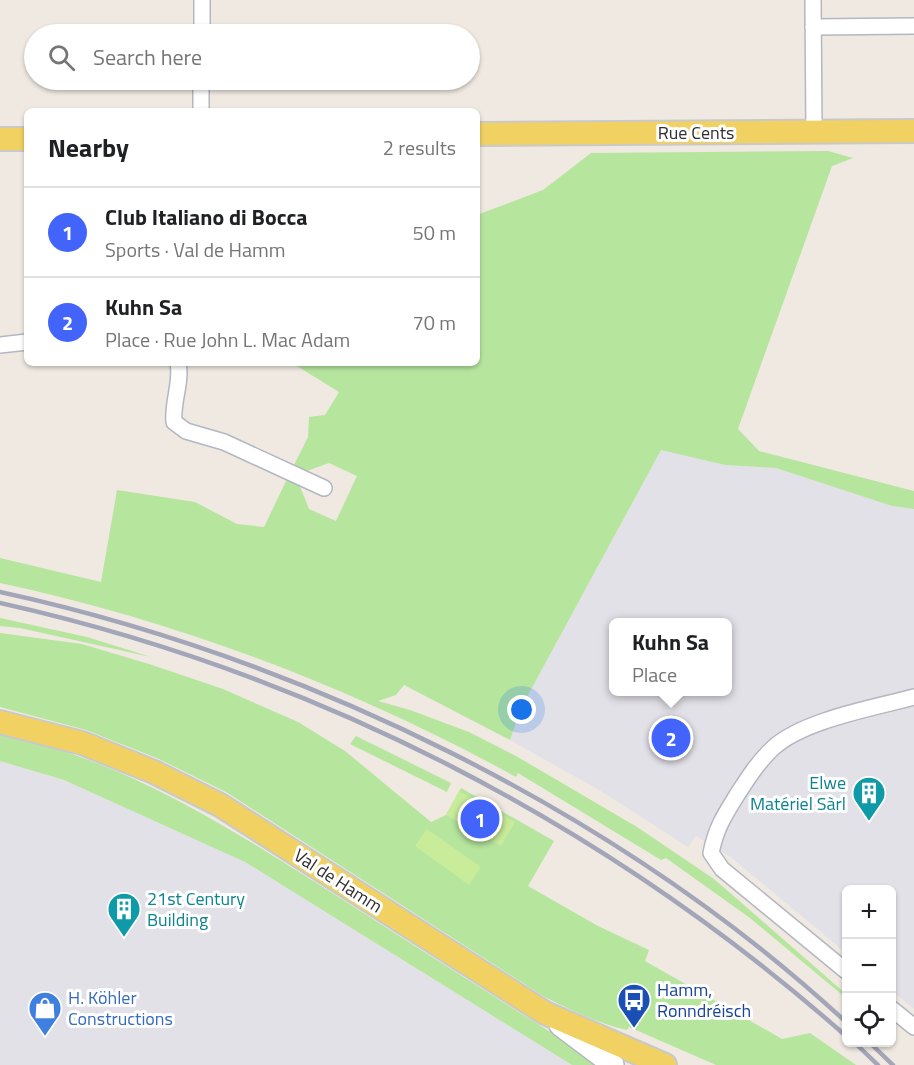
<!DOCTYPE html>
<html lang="en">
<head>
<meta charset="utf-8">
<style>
  :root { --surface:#fff; --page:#f2f2f2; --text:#202124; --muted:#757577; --line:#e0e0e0; --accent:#4264fb }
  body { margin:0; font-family:"Titillium Web",sans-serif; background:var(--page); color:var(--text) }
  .controls { position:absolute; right:18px; bottom:18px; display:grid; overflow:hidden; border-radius:9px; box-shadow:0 2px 4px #0004 }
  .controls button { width:54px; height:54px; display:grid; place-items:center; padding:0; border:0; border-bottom:2px solid var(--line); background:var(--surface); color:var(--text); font:30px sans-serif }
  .you { position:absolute; left:522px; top:710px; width:21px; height:21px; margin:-15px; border:4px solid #fff; border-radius:50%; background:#1a73e8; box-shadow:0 0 0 9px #1a73e833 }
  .badge { display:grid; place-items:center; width:39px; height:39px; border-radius:50%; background:var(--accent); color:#fff; font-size:20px; font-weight:700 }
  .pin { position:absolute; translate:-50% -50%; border:3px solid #fff; box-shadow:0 2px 6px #0006 }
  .popup { position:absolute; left:609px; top:618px; width:123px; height:78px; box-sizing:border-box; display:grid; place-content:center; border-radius:9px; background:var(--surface); filter:drop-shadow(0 2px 4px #0005); font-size:20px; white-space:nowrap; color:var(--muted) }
  .popup b { font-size:22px; color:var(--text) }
  .popup::after { content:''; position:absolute; left:50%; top:100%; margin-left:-12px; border:12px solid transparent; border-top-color:var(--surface) }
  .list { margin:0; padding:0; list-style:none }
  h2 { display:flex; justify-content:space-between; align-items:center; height:78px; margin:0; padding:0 24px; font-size:26px }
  h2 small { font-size:20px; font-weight:400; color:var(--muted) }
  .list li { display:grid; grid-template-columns:39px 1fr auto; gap:18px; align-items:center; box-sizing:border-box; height:90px; padding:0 24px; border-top:2px solid var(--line) }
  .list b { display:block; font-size:22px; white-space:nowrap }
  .list p { margin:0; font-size:20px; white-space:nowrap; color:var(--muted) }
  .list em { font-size:20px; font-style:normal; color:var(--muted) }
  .icon { flex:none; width:33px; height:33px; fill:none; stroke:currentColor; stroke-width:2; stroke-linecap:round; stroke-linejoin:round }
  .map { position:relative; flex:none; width:914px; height:1065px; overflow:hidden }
  .search { position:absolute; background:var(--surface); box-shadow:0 2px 4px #0004; left:24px; top:24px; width:456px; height:66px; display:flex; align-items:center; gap:15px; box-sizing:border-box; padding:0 21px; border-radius:33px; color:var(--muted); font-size:22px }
  .panel { position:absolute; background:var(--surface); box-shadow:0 2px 4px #0004; left:24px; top:108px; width:456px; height:258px; border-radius:9px }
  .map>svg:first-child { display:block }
  .industrial { fill:#e3e1e8; fill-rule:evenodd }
  .green { fill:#b6e59e }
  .pitch { fill:#c9ec9a }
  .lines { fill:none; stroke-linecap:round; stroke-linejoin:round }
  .street-casing { stroke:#b4b7c1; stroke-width:18 }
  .secondary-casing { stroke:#b4b7c1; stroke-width:24 }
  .primary-casing { stroke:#c9c9c9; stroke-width:26 }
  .street { stroke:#fff; stroke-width:15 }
  .secondary { stroke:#fff; stroke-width:21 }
  .primary { stroke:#f2d163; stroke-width:22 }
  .rail { stroke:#a3a6b8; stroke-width:4.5 }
  .labels { text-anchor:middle; stroke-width:6; stroke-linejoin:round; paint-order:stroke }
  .street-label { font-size:18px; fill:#2e2e2e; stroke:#fff }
  .culture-label { font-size:18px; fill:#0d838f; stroke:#fff; text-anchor:end }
  .transit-label { font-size:18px; fill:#164399; stroke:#fff; text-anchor:start }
  .shop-label { font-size:18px; fill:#366cbe; stroke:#fff; text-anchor:start }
</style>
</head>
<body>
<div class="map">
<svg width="914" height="1065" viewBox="0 0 914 1065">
  <rect width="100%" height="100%" fill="#efe9e1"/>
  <g class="industrial">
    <path d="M661 450 725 465 776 468 892 506 914 509V1009L892 991V890H846V953L732 858 696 836 688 847 599 790 510 740 521 708ZM614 622H728V692H614Z"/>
    <polygon points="0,761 64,780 245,862 572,1065 0,1065"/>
  </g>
  <g class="green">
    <path d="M828 151 853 158 832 166 738 429 759 451 914 491V509L892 506 776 468 725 465 661 450 521 708 510 740 404 685 396 695 378 701 410 710 469 732 516 756 637 827 714 879 846 994V998L750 918 666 858 661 860 518 773 516 777C354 688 181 622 0 583V558L101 582 117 490 195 502 237 524 264 527 287 479 299 484 309 509 336 521 357 476 329 463 304 472 293 467 308 437 309 417 325 415 339 392 292 363H477V215L543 190 591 153Z"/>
    <polygon points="0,618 87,637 151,657 20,628 0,626"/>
    <path d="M0 633 82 644 149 664 223 689 298 722 345 751 431 822 446 815 461 788 554 841 528 886 598 926 649 950 645 961 782 1039 810 1033 856 1065H716L629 1027 627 1030C596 1023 571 1010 543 996L226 792 159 759 86 730 0 707Z"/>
    <path d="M0 734C128 761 229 828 337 896 415 946 493 996 571 1045L625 1065H572L245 862 64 780 0 761Z"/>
    <polygon points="356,736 451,783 447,792 350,744"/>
  </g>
  <g class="pitch">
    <polygon points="459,791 515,822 501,846 446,815"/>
    <polygon points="427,829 481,867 469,885 415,846"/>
  </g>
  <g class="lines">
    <g class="street-casing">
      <g id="street">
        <polyline points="813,0 814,132"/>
        <polyline points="813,27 914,26"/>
        <polyline points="202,34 202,0"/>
        <polyline points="201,111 201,80"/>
        <polyline points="0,345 27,342"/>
        <path d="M178 363C182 382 172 402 174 422L186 431 224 442 324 488"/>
        <path d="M846 971 722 869 711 853C716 828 724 816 737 795 748 778 758 762 773 748 803 720 874 708 914 697"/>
        <polyline points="892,1009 914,1027"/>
      </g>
    </g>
    <g class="secondary-casing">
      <polyline id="secondary" points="560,1025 613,1065"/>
    </g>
    <g class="primary-casing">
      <g id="primary">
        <polyline points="477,134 914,131"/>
        <polyline points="0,139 27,139"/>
        <polyline points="0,722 82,743 154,772 220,805 545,1013 665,1065"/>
      </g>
    </g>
    <use href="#street" class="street"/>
    <use href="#secondary" class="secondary"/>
    <use href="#primary" class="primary"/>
    <g class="rail">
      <path d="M0 592C302 658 618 811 846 1022"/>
      <path d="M0 603C314 673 605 823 846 1036"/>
      <polyline points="854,1042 878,1065"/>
      <polyline points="869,1042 893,1065"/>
    </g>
  </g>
  <defs>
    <g id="building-pin" transform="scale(1.725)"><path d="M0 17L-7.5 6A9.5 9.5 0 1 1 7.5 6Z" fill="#0f9aa8" stroke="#fff"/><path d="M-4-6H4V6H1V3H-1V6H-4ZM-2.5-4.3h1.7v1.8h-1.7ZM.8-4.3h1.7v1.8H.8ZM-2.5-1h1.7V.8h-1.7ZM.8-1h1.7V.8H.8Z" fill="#fff"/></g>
    <g id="bus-pin" transform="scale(1.725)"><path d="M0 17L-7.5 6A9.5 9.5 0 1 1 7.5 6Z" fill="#1a4fb4" stroke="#fff"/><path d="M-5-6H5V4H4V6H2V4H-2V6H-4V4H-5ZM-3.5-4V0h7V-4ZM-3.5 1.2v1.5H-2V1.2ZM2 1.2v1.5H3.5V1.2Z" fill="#fff"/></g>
    <g id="shop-pin" transform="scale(1.725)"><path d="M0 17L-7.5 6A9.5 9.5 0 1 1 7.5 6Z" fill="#3f7fe0" stroke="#fff"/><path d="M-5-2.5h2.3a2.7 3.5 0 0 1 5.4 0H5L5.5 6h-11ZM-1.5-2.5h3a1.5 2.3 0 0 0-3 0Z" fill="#fff"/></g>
  </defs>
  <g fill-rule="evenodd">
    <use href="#building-pin" x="869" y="793"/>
    <use href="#building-pin" x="124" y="909"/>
    <use href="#bus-pin" x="634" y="1000"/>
    <use href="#shop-pin" x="45" y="1008"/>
  </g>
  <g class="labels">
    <g class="street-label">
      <text x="696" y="139">Rue Cents</text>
      <text transform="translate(338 881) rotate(33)" y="6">Val de Hamm</text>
    </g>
    <g class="culture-label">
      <text x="846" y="789">Elwe<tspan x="846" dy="21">Matériel Sàrl</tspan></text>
      <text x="147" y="905" text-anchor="start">21st Century<tspan x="147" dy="21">Building</tspan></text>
    </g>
    <g class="transit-label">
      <text x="657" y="996">Hamm,<tspan x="657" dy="21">Ronndréisch</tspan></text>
    </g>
    <g class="shop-label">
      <text x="68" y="1004">H. Köhler<tspan x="68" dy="21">Constructions</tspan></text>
    </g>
  </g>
</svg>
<div class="controls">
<button>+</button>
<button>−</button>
<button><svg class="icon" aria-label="locate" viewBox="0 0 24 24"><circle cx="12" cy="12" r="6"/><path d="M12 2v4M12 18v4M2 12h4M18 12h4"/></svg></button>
</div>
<div class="you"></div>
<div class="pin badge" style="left:480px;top:819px">1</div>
<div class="pin badge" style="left:671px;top:738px">2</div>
<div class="popup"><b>Kuhn Sa</b>Place</div>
<div class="search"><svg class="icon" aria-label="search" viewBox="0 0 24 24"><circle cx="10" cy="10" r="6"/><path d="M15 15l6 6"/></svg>Search here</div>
<section class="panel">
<h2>Nearby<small>2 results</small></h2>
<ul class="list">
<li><span class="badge">1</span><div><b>Club Italiano di Bocca</b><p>Sports · Val de Hamm</p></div><em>50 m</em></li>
<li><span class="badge">2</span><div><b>Kuhn Sa</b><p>Place · Rue John L. Mac Adam</p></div><em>70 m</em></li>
</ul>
</section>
</div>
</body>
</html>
